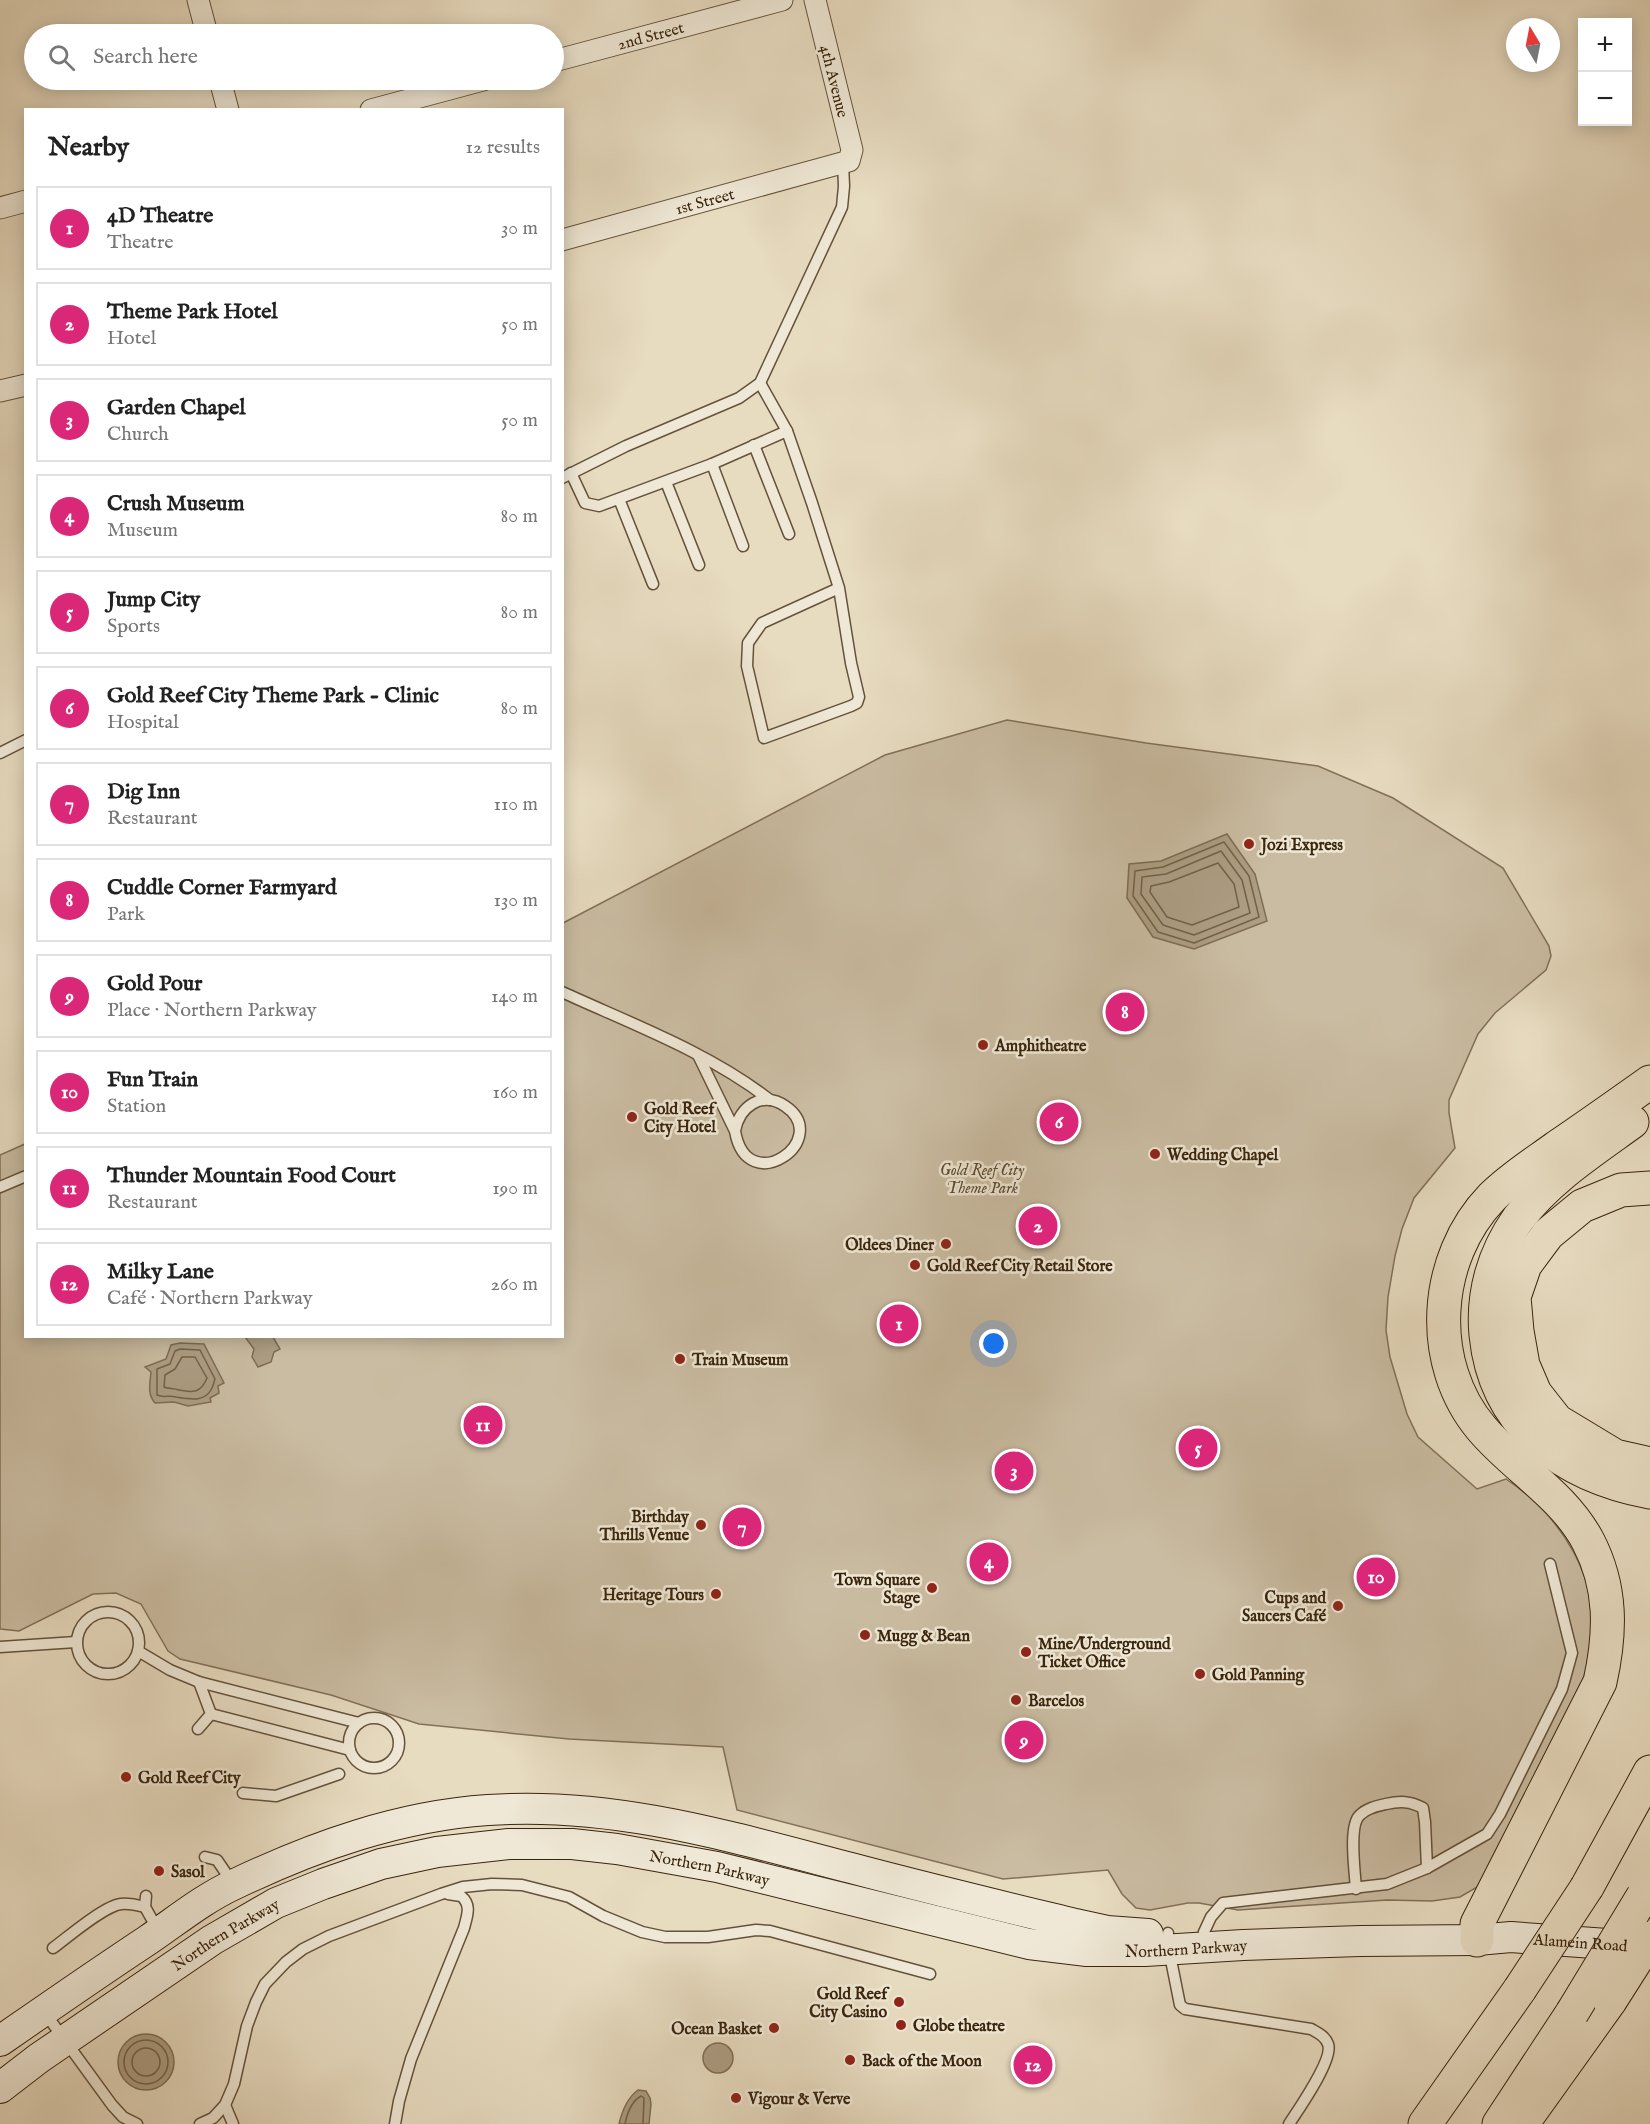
<!DOCTYPE html>
<html lang="en">
<head>
<meta charset="utf-8">
<style>
  :root { --surface:#fff; --page:#f6f6f6; --text:#222; --muted:#767676; --line:#e0e0e0; --accent:#db2777 }
  body { margin:0; font-family:"IM FELL English",serif; background:var(--page); color:var(--text) }
  .controls { position:absolute; right:18px; top:18px; display:grid; overflow:hidden; border-radius:0px; box-shadow:0 3px 15px #0003 }
  .controls button { width:54px; height:54px; display:grid; place-items:center; padding:0; border:0; border-bottom:2px solid var(--line); background:var(--surface); color:var(--text); font:30px sans-serif }
  .compass { position:absolute; left:1506px; top:18px; width:54px; height:54px; border-radius:50%; background:var(--surface); box-shadow:0 3px 15px #0003; rotate:350deg }
  .you { position:absolute; left:994px; top:1344px; width:21px; height:21px; margin:-15px; border:4px solid #fff; border-radius:50%; background:#1a73e8; box-shadow:0 0 0 9px #1a73e833 }
  .badge { display:grid; place-items:center; width:39px; height:39px; border-radius:50%; background:var(--accent); color:#fff; font-size:20px; font-weight:700 }
  .pin { position:absolute; translate:-50% -50%; border:3px solid #fff; box-shadow:0 2px 6px #0006 }
  .list { margin:0; padding:0; list-style:none }
  h2 { display:flex; justify-content:space-between; align-items:center; height:78px; margin:0; padding:0 24px; font-size:26px }
  h2 small { font-size:20px; font-weight:400; color:var(--muted) }
  .list li { display:grid; grid-template-columns:39px 1fr auto; gap:18px; align-items:center; box-sizing:border-box; height:84px; margin:0 12px 12px; padding:0 12px; border:2px solid var(--line); border-radius:0px }
  .list b { display:block; font-size:22px; white-space:nowrap }
  .list p { margin:0; font-size:20px; white-space:nowrap; color:var(--muted) }
  .list em { font-size:20px; font-style:normal; color:var(--muted) }
  .icon { flex:none; width:33px; height:33px; fill:none; stroke:currentColor; stroke-width:2; stroke-linecap:round; stroke-linejoin:round }
  .map { position:relative; flex:none; width:1650px; height:2124px; overflow:hidden }
  .search { position:absolute; background:var(--surface); box-shadow:0 3px 15px #0003; left:24px; top:24px; width:540px; height:66px; display:flex; align-items:center; gap:15px; box-sizing:border-box; padding:0 21px; border-radius:33px; color:var(--muted); font-size:22px }
  .panel { position:absolute; background:var(--surface); box-shadow:0 3px 15px #0003; left:24px; top:108px; width:540px; height:1230px; border-radius:0px }
  .map>svg:first-child { display:block }
  .green { fill:#cabca2; stroke:#827058; stroke-width:1.5 }
  .water { fill:#ac9d83; stroke:#7e6d54; stroke-width:1.5 }
  .lines { fill:none; stroke-linecap:round; stroke-linejoin:round }
  .shore { stroke:#736148; stroke-width:1.5 }
  .lane-casing { stroke:#65523a; stroke-width:13 }
  .street-casing { stroke:#65523a; stroke-width:23 }
  .secondary-casing { stroke:#3a250d; stroke-width:32 }
  .highway-casing { stroke:#3a250d; stroke-width:35 }
  .lane { stroke:#efe8d6; stroke-width:10 }
  .street { stroke:#efe8d6; stroke-width:21 }
  .secondary { stroke:#efe8d6; stroke-width:30 }
  .highway { stroke:#e7dbc0; stroke-width:33 }
  .highway-bridge-casing { stroke:#3a250d; stroke-width:35; stroke-linecap:butt }
  .highway-bridge { stroke:#e7dbc0; stroke-width:33 }
  .poi-dot { fill:#8f2418; stroke:#efe8d6; stroke-width:2 }
  .labels { text-anchor:middle; stroke-width:5; stroke-linejoin:round; paint-order:stroke }
  .street-label { font-size:16px; fill:#3a250d; stroke:#efe8d6 }
  .poi-label { font-size:16px; font-weight:bold; fill:#3a250d; stroke:#efe8d6; text-anchor:start }
  .park-label { font-size:16px; font-style:italic; fill:#5e4b32; stroke:#efe8d6 }
</style>
</head>
<body>
<div class="map">
<svg width="1650" height="2124" viewBox="0 0 1650 2124">
  <rect width="100%" height="100%" fill="#e7dbc0"/>
  <filter id="stains"><feTurbulence type="fractalNoise" baseFrequency=".00333" numOctaves="4"/><feColorMatrix values="0 0 0 0 .2 0 0 0 0 .09 0 0 0 0 .02 0 0 0 .5 -.17"/></filter>
  <radialGradient id="worn" r=".72"><stop offset=".6" stop-color="#630" stop-opacity="0"/><stop offset="1" stop-color="#630" stop-opacity=".3"/></radialGradient>
  <path class="green" d="M1007 720 1146 743 1318 766 1393 798 1503 868 1549 946 1551 956 1546 970 1495 1013 1478 1034 1449 1100V1113L1455 1148 1414 1198 1402 1229 1395 1256 1388 1297 1386 1330 1390 1357 1407 1414 1418 1437 1477 1489 1506 1479C1561 1516 1602 1579 1591 1648 1584 1692 1560 1731 1540 1769 1520 1808 1499 1847 1479 1886L1460 1897 1432 1901 1387 1900 1238 1910 1199 1903H1188L1150 1910 1136 1908 1122 1894 1108 1870 1003 1879 737 1810 723 1747 569 1739 419 1724 331 1695 180 1659 168 1651 141 1604 116 1593 93 1594 19 1631 0 1629V1155L25 1144 26 1336H562L563 923 885 755Z"/>
  <g class="water">
    <polygon points="1227,834 1255,874 1267,921 1194,949 1153,937 1127,898 1129,864 1161,861"/>
    <polygon points="245,1337 273,1337 280,1349 274,1352 271,1362 258,1367 252,1357 254,1349"/>
    <path d="M180 1343 204 1344 224 1383 218 1386 219 1393 210 1398 211 1402 188 1406 174 1402 155 1403C147 1394 150 1384 151 1372L145 1367 166 1359 171 1345Z"/>
    <circle cx="146" cy="2062" r="28"/>
    <circle cx="718" cy="2058" r="15"/>
    <path d="M638 2090 646 2091 650 2098 651 2104 649 2124H619C622 2111 627 2098 638 2090Z"/>
  </g>
  <g class="lines">
    <g class="shore">
      <polygon points="1224,842 1249,876 1259,917 1194,943 1158,932 1133,896 1135,871 1163,867"/>
      <polygon points="1221,851 1242,880 1250,913 1194,935 1163,925 1141,894 1142,877 1166,874"/>
      <polygon points="1218,863 1234,884 1239,907 1192,925 1167,917 1150,892 1151,886 1169,882"/>
      <path d="M180 1349 200 1350 215 1379C214 1382 213 1386 212 1388 205 1403 189 1399 176 1397 169 1395 163 1398 157 1395V1369L170 1364 175 1351Z"/>
      <path d="M182 1357H195L207 1378C201 1393 193 1393 179 1390 173 1388 168 1389 164 1387L165 1375 175 1369Z"/>
      <circle cx="146" cy="2062" r="22"/>
      <circle cx="146" cy="2062" r="14"/>
      <path d="M625 2124C627 2114 632 2101 641 2096L644 2098 643 2124"/>
    </g>
    <g class="lane-casing">
      <g id="lane">
        <polyline points="760,383 787,431 812,503 839,588 851,663 859,697 857,703 851,706 764,738 747,666 748,643 762,623 839,588"/>
        <polyline points="754,445 789,534"/>
        <polyline points="712,464 743,546"/>
        <polyline points="571,473 585,503 599,506 712,464 787,431"/>
        <polyline points="562,478 626,446 739,398 760,383 842,207 844,186 843,164"/>
        <polyline points="666,482 699,565"/>
        <polyline points="619,499 653,584"/>
        <polyline points="0,753 26,740"/>
        <path d="M562 992C632 1024 710 1053 770 1100"/>
        <path d="M698 1055 735 1131C747 1201 834 1139 785 1106 762 1090 739 1107 735 1131"/>
        <polyline points="0,1187 26,1176"/>
        <circle cx="108" cy="1643" r="31"/>
        <polyline points="0,1647 76,1642"/>
        <polyline points="138,1651 170,1670 199,1682 359,1723"/>
        <polyline points="199,1682 211,1714"/>
        <circle cx="374" cy="1743" r="25"/>
        <polyline points="198,1729 211,1714 350,1750"/>
        <polyline points="243,1793 276,1796 339,1774"/>
        <polyline points="205,1857 217,1860 232,1882"/>
        <path d="M1356 1889C1355 1872 1348 1825 1360 1815 1367 1808 1377 1806 1386 1804 1400 1801 1410 1801 1423 1808L1425 1822 1427 1868"/>
        <polyline points="146,1896 145,1907 159,1932"/>
        <polyline points="1204,1932 1211,1917 1223,1903 1387,1884 1427,1868 1487,1834 1500,1814 1562,1689 1572,1653 1550,1564"/>
        <path d="M1168 1933 1169 1950 1180 2005 1185 2009 1311 2029C1318 2033 1325 2036 1328 2044 1334 2059 1298 2110 1289 2124"/>
        <path d="M53 1948C68 1937 104 1906 121 1904 129 1903 137 1905 145 1907"/>
        <polyline points="45,2013 112,2105 123,2117 137,2124"/>
        <polyline points="225,2105 233,2124"/>
        <polyline points="200,2124 213,2118 225,2105 234,2084 247,2026 256,2002 265,1984 286,1962 303,1949 329,1936 441,1894 463,1887 492,1884 522,1885 569,1897 603,1916 642,1932 665,1937 708,1937 756,1930 770,1931 930,1974"/>
        <path d="M395 2124 399 2101 411 2059 464 1928C467 1916 472 1905 461 1896L448 1894"/>
      </g>
    </g>
    <g class="street-casing">
      <g id="street">
        <polyline points="198,0 207,34"/>
        <path id="s1" d="M554 61 782 0"/>
        <polyline points="220,80 228,110"/>
        <polyline points="371,110 483,80"/>
        <polyline points="0,208 26,201"/>
        <path id="s2" d="M562 240 849 161 852 150 815 0"/>
        <polyline points="0,391 26,385"/>
      </g>
    </g>
    <g class="secondary-casing">
      <g id="secondary">
        <path d="M0 2041C49 2007 98 1973 148 1940 176 1921 204 1898 235 1884 315 1846 399 1816 488 1810 613 1801 732 1837 851 1868 926 1888 1001 1906 1075 1924L1107 1931 1148 1934"/>
        <path id="s3" d="M0 2088 39 2058 212 1940 276 1903 323 1884 381 1864 437 1852 509 1844H572L617 1849 717 1867 1029 1944 1087 1951H1145L1243 1945 1360 1941 1477 1940 1511 1937 1635 1946"/>
      </g>
    </g>
    <g class="highway-casing">
      <g id="highway">
        <path d="M1632 1122C1592 1151 1548 1179 1518 1219 1494 1253 1482 1293 1486 1335 1495 1426 1564 1476 1650 1492"/>
        <polyline points="1650,1188 1621,1190 1582,1206 1548,1234 1525,1265 1514,1297 1517,1331 1523,1365 1535,1393 1557,1421 1615,1456 1650,1464"/>
        <polyline points="1587,1887 1650,1772"/>
        <path d="M1477 1940V1924L1600 1682C1611 1632 1612 1587 1588 1541 1563 1494 1515 1468 1482 1429 1426 1363 1433 1258 1492 1197 1512 1177 1535 1163 1557 1147 1588 1126 1619 1104 1650 1082"/>
        <polyline points="1425,2124 1520,1989"/>
        <polyline points="1499,2124 1572,2013"/>
        <polyline points="1522,2124 1610,2001"/>
      </g>
    </g>
    <use href="#lane" class="lane"/>
    <use href="#street" class="street"/>
    <use href="#secondary" class="secondary"/>
    <use href="#highway" class="highway"/>
    <g class="highway-bridge-casing">
      <g id="highway-bridge">
        <polyline points="1520,1989 1587,1887"/>
        <polyline points="1610,2001 1650,1938"/>
        <polyline points="1572,2013 1643,1896"/>
      </g>
    </g>
    <use href="#highway-bridge" class="highway-bridge"/>
  </g>
  <g class="poi-dot">
    <circle cx="1249" cy="844" r="6"/>
    <circle cx="983" cy="1045" r="6"/>
    <circle cx="632" cy="1117" r="6"/>
    <circle cx="1155" cy="1154" r="6"/>
    <circle cx="946" cy="1244" r="6"/>
    <circle cx="915" cy="1265" r="6"/>
    <circle cx="680" cy="1359" r="6"/>
    <circle cx="701" cy="1525" r="6"/>
    <circle cx="932" cy="1588" r="6"/>
    <circle cx="716" cy="1594" r="6"/>
    <circle cx="1338" cy="1606" r="6"/>
    <circle cx="865" cy="1635" r="6"/>
    <circle cx="1026" cy="1652" r="6"/>
    <circle cx="1200" cy="1674" r="6"/>
    <circle cx="1016" cy="1700" r="6"/>
    <circle cx="126" cy="1777" r="6"/>
    <circle cx="159" cy="1871" r="6"/>
    <circle cx="899" cy="2002" r="6"/>
    <circle cx="901" cy="2025" r="6"/>
    <circle cx="774" cy="2028" r="6"/>
    <circle cx="850" cy="2060" r="6"/>
    <circle cx="736" cy="2098" r="6"/>
  </g>
  <g class="labels">
    <g class="street-label">
      <text dy="6" stroke="none"><textPath href="#s1" startOffset="100">2nd Street</textPath></text>
      <text transform="translate(835 81) rotate(76)" y="6">4th Avenue</text>
      <text dy="6" stroke="none"><textPath href="#s2" startOffset="148">1st Street</textPath></text>
      <text dy="6" stroke="none"><textPath href="#s3" startOffset="777">Northern Parkway</textPath></text>
      <text dy="6" stroke="none"><textPath href="#s3" startOffset="273">Northern Parkway</textPath></text>
      <text dy="6" stroke="none"><textPath href="#s3" startOffset="1658">Alamein Road</textPath></text>
      <text dy="6" stroke="none"><textPath href="#s3" startOffset="1263">Northern Parkway</textPath></text>
    </g>
    <g class="poi-label">
      <text x="1261" y="850">Jozi Express</text>
      <text x="995" y="1051">Amphitheatre</text>
      <text x="644" y="1114">Gold Reef<tspan x="644" dy="18">City Hotel</tspan></text>
      <text x="1167" y="1160">Wedding Chapel</text>
      <text x="934" y="1250" text-anchor="end">Oldees Diner</text>
      <text x="927" y="1271">Gold Reef City Retail Store</text>
      <text x="692" y="1365">Train Museum</text>
      <text x="689" y="1522" text-anchor="end">Birthday<tspan x="689" dy="18">Thrills Venue</tspan></text>
      <text x="920" y="1585" text-anchor="end">Town Square<tspan x="920" dy="18">Stage</tspan></text>
      <text x="704" y="1600" text-anchor="end">Heritage Tours</text>
      <text x="1326" y="1603" text-anchor="end">Cups and<tspan x="1326" dy="18">Saucers Café</tspan></text>
      <text x="877" y="1641">Mugg &amp; Bean</text>
      <text x="1038" y="1649">Mine/Underground<tspan x="1038" dy="18">Ticket Office</tspan></text>
      <text x="1212" y="1680">Gold Panning</text>
      <text x="1028" y="1706">Barcelos</text>
      <text x="138" y="1783">Gold Reef City</text>
      <text x="171" y="1877">Sasol</text>
      <text x="887" y="1999" text-anchor="end">Gold Reef<tspan x="887" dy="18">City Casino</tspan></text>
      <text x="913" y="2031">Globe theatre</text>
      <text x="762" y="2034" text-anchor="end">Ocean Basket</text>
      <text x="862" y="2066">Back of the Moon</text>
      <text x="748" y="2104">Vigour &amp; Verve</text>
    </g>
    <g class="park-label">
      <text x="982" y="1175">Gold Reef City<tspan x="982" dy="18">Theme Park</tspan></text>
    </g>
  </g>
  <rect width="100%" height="100%" filter="url(#stains)"/>
  <rect width="100%" height="100%" fill="url(#worn)"/>
</svg>
<div class="controls">
<button>+</button>
<button>−</button>
</div>
<svg class="compass" viewBox="-18 -18 36 36"><path d="M0-13l5 13h-10z" fill="#e53935"/><path d="M0 13l5-13h-10z" fill="#767676"/></svg>
<div class="you"></div>
<div class="pin badge" style="left:899px;top:1324px">1</div>
<div class="pin badge" style="left:1038px;top:1226px">2</div>
<div class="pin badge" style="left:1014px;top:1471px">3</div>
<div class="pin badge" style="left:989px;top:1562px">4</div>
<div class="pin badge" style="left:1198px;top:1448px">5</div>
<div class="pin badge" style="left:1059px;top:1122px">6</div>
<div class="pin badge" style="left:742px;top:1527px">7</div>
<div class="pin badge" style="left:1125px;top:1012px">8</div>
<div class="pin badge" style="left:1024px;top:1740px">9</div>
<div class="pin badge" style="left:1376px;top:1577px">10</div>
<div class="pin badge" style="left:483px;top:1425px">11</div>
<div class="pin badge" style="left:1033px;top:2065px">12</div>
<div class="search"><svg class="icon" aria-label="search" viewBox="0 0 24 24"><circle cx="10" cy="10" r="6"/><path d="M15 15l6 6"/></svg>Search here</div>
<section class="panel">
<h2>Nearby<small>12 results</small></h2>
<ul class="list">
<li><span class="badge">1</span><div><b>4D Theatre</b><p>Theatre</p></div><em>30 m</em></li>
<li><span class="badge">2</span><div><b>Theme Park Hotel</b><p>Hotel</p></div><em>50 m</em></li>
<li><span class="badge">3</span><div><b>Garden Chapel</b><p>Church</p></div><em>50 m</em></li>
<li><span class="badge">4</span><div><b>Crush Museum</b><p>Museum</p></div><em>80 m</em></li>
<li><span class="badge">5</span><div><b>Jump City</b><p>Sports</p></div><em>80 m</em></li>
<li><span class="badge">6</span><div><b>Gold Reef City Theme Park - Clinic</b><p>Hospital</p></div><em>80 m</em></li>
<li><span class="badge">7</span><div><b>Dig Inn</b><p>Restaurant</p></div><em>110 m</em></li>
<li><span class="badge">8</span><div><b>Cuddle Corner Farmyard</b><p>Park</p></div><em>130 m</em></li>
<li><span class="badge">9</span><div><b>Gold Pour</b><p>Place · Northern Parkway</p></div><em>140 m</em></li>
<li><span class="badge">10</span><div><b>Fun Train</b><p>Station</p></div><em>160 m</em></li>
<li><span class="badge">11</span><div><b>Thunder Mountain Food Court</b><p>Restaurant</p></div><em>190 m</em></li>
<li><span class="badge">12</span><div><b>Milky Lane</b><p>Café · Northern Parkway</p></div><em>260 m</em></li>
</ul>
</section>
</div>
</body>
</html>
